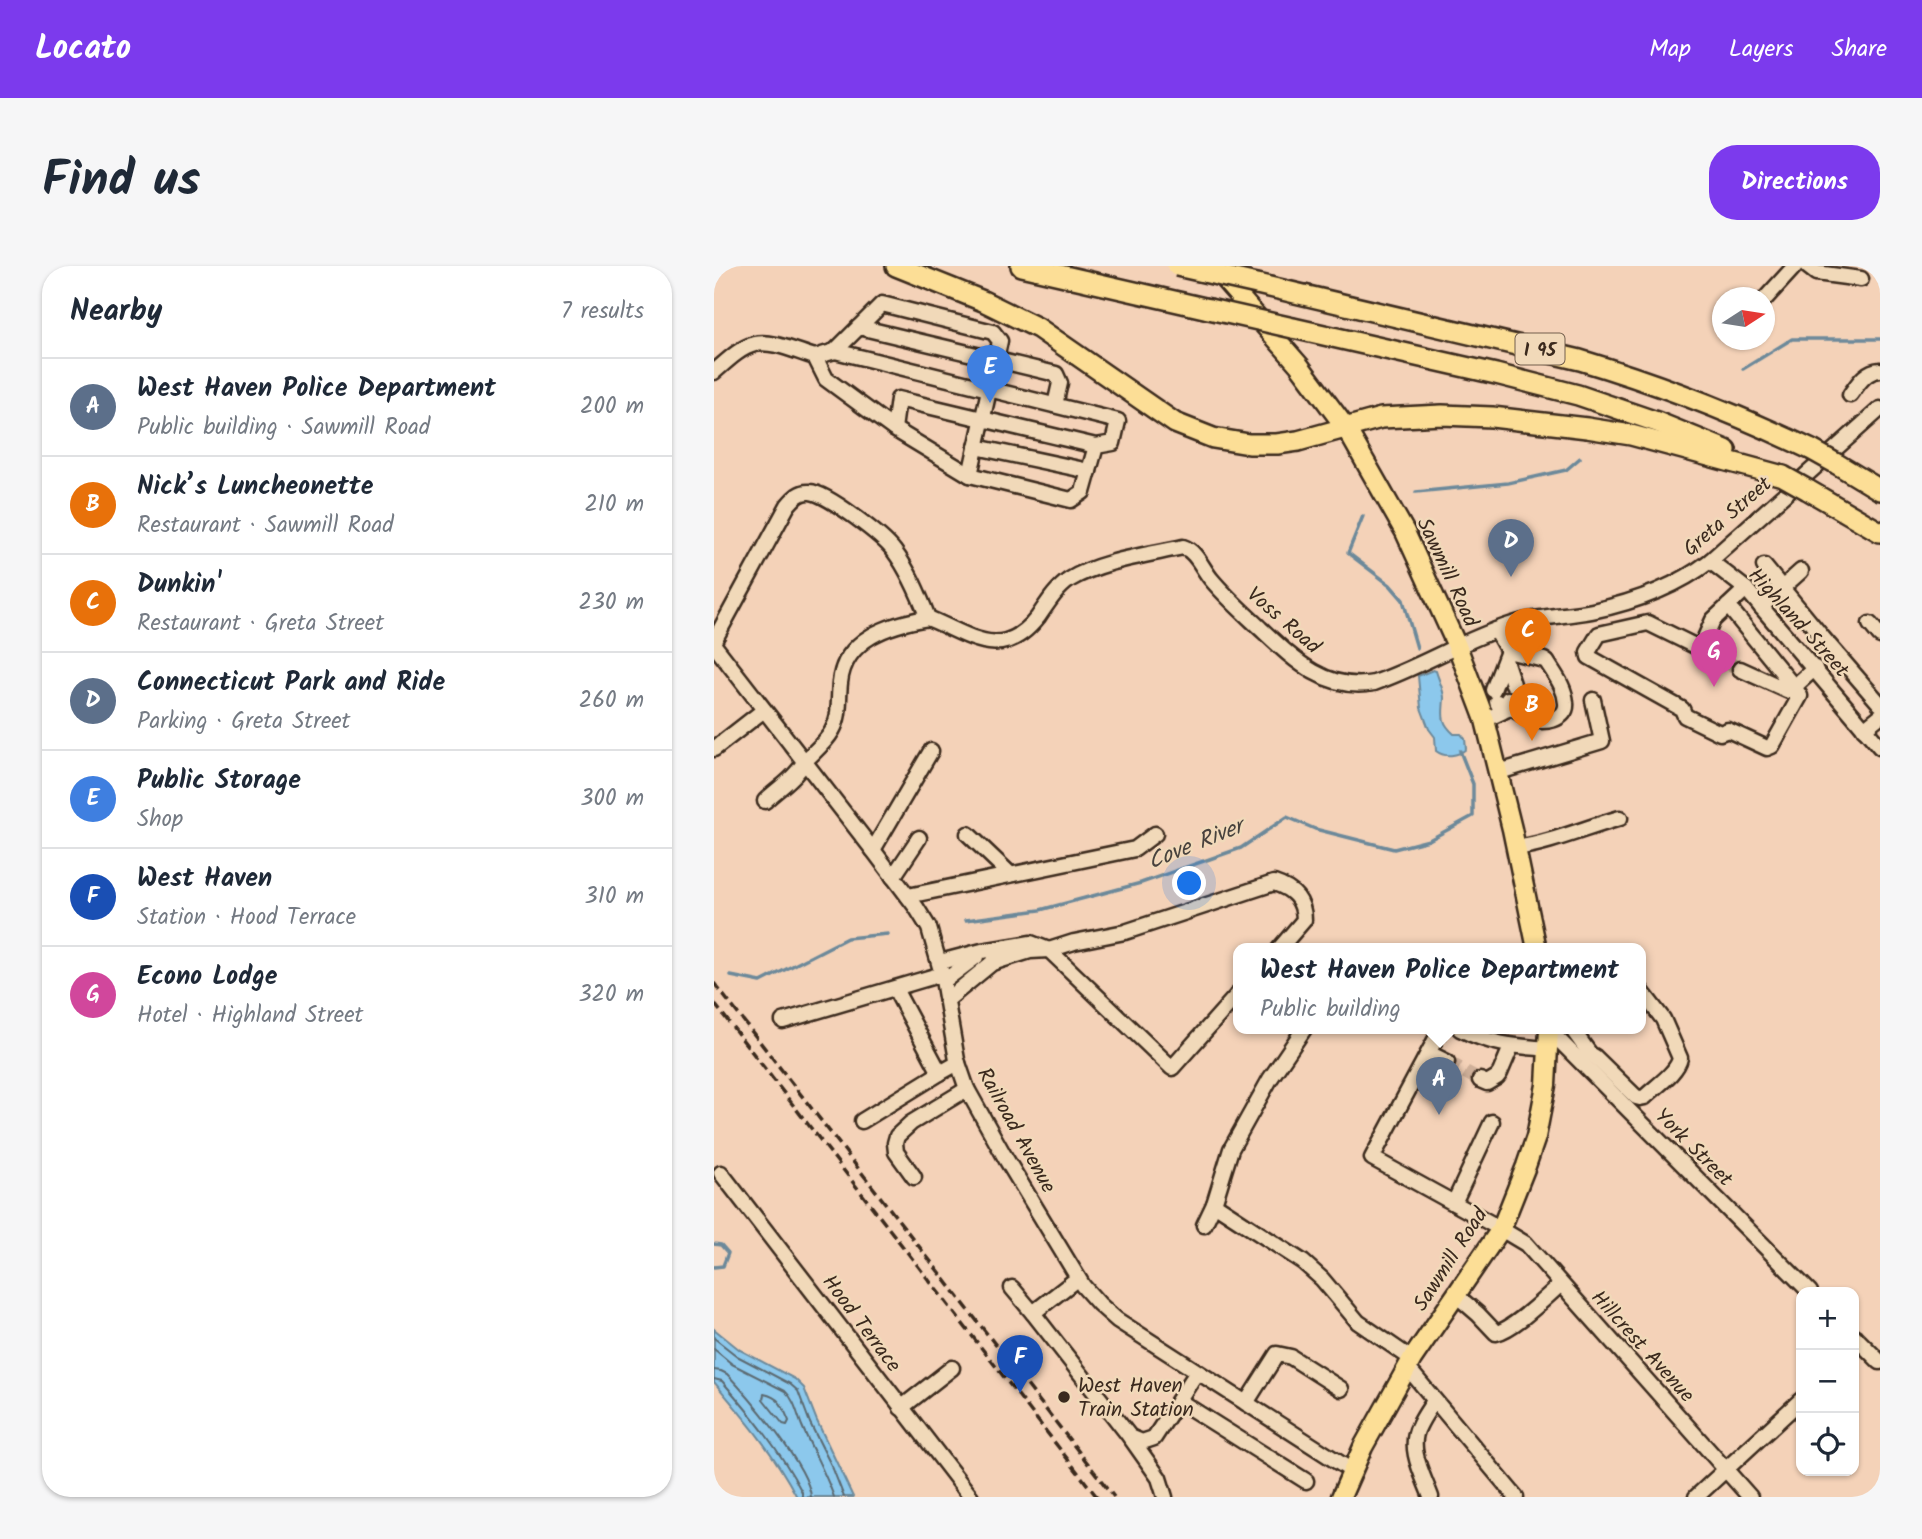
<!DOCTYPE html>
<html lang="en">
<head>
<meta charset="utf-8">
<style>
  :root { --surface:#fff; --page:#f6f6f7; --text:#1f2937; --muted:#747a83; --line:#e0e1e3; --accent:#7c3aed }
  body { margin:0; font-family:Kalam,sans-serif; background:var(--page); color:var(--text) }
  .controls { position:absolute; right:21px; bottom:21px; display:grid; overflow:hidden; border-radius:14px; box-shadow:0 2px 5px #0004 }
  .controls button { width:63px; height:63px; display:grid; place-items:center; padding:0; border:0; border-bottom:2px solid var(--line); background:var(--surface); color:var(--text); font:35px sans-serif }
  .compass { position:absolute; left:998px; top:21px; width:63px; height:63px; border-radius:50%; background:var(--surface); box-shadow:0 2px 5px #0004; rotate:78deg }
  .you { position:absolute; left:476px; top:618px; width:24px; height:24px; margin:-18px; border:5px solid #fff; border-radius:50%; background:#1a73e8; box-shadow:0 0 0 10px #1a73e833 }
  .badge { display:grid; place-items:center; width:46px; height:46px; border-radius:50%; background:var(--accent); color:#fff; font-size:23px; font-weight:700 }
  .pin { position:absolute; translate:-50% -58px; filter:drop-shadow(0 2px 4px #0008) }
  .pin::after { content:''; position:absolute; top:37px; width:24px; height:21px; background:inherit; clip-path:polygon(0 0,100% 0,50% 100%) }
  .popup { position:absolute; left:519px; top:677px; width:413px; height:91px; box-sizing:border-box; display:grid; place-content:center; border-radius:14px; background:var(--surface); filter:drop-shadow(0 2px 5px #0005); font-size:23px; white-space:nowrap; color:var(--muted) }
  .popup b { font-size:26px; color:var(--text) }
  .popup::after { content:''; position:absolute; left:50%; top:100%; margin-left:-14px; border:14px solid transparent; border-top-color:var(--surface) }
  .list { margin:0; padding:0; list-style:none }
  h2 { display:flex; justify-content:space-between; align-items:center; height:91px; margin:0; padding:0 28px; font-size:30px }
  h2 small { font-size:23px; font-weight:400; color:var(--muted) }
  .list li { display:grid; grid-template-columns:46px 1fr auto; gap:21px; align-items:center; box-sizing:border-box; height:98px; padding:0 28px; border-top:2px solid var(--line) }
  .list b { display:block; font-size:26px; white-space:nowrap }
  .list p { margin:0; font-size:23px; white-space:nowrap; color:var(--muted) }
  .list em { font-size:23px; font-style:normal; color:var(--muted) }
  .icon { flex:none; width:38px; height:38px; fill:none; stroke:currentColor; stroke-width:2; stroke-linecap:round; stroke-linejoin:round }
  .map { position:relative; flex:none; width:1166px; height:1231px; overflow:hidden; border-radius:28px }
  header { display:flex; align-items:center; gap:42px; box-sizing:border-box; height:98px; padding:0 35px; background:var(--accent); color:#fff }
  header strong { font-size:33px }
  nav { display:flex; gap:38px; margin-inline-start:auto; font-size:24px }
  .intro { display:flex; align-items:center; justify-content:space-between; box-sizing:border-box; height:168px; padding:0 42px }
  h1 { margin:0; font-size:49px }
  .button { padding:18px 32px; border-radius:28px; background:var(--accent); color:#fff; font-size:24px; font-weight:700 }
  main { display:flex; gap:42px; padding:0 42px }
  aside { flex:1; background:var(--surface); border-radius:28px; box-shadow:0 2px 5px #0004 }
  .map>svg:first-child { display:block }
  .water { fill:#8cc8ec; stroke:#6c899a; stroke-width:2 }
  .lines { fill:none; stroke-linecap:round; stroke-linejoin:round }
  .shore { stroke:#5b6970; stroke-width:2 }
  .stream { stroke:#6c899a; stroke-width:3.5 }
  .minor-tunnel { stroke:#cfb099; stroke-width:14; stroke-dasharray:14 7; stroke-linecap:butt }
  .minor-casing { stroke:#3b2a1e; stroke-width:19 }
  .major-casing { stroke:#3b2a1e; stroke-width:23 }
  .highway-casing { stroke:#3b2a1e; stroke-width:24 }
  .minor { stroke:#f1d9b9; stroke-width:14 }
  .major { stroke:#fcde96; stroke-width:18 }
  .highway { stroke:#fcde96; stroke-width:19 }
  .rail { stroke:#3b2a1e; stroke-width:3.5; stroke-dasharray:10 5; stroke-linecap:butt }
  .highway-bridge-casing { stroke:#3b2a1e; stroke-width:24; stroke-linecap:butt }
  .highway-bridge { stroke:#fcde96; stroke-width:19 }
  .poi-dot { fill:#3b2a1e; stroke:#f1d9b9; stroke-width:2.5 }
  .labels { text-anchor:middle; stroke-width:5; stroke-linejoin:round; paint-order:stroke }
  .shield { fill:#f1d9b9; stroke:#725e4c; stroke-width:2 }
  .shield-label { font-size:19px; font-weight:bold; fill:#3b2a1e }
  .street-label { font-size:21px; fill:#3b2a1e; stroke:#f1d9b9 }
  .poi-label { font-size:21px; fill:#3b2a1e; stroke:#f1d9b9; text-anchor:start }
  .water-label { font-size:23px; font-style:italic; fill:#47423d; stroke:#f1d9b9 }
</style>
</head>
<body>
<header>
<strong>Locato</strong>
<nav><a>Map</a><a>Layers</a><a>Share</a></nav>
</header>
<div class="intro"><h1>Find us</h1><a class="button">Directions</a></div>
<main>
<aside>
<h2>Nearby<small>7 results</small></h2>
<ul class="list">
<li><span class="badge" style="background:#5c6f8a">A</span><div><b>West Haven Police Department</b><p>Public building · Sawmill Road</p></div><em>200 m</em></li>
<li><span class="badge" style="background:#e8710a">B</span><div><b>Nick’s Luncheonette</b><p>Restaurant · Sawmill Road</p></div><em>210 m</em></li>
<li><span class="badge" style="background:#e8710a">C</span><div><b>Dunkin'</b><p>Restaurant · Greta Street</p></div><em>230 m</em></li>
<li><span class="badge" style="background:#5c6f8a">D</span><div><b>Connecticut Park and Ride</b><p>Parking · Greta Street</p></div><em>260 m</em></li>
<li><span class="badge" style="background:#3f7fe0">E</span><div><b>Public Storage</b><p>Shop</p></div><em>300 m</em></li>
<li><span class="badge" style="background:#1a4fb4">F</span><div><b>West Haven</b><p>Station · Hood Terrace</p></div><em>310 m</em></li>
<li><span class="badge" style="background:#d1479c">G</span><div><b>Econo Lodge</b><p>Hotel · Highland Street</p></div><em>320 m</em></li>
</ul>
</aside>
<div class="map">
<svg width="1166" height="1231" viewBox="0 0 1166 1231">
  <rect width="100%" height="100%" fill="#f4d2b8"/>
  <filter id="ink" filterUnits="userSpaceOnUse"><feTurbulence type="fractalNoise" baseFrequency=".0143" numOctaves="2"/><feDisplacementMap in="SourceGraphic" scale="14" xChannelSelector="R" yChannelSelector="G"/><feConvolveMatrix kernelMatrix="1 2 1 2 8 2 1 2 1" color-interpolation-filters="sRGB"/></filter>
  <g filter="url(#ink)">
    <g class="water">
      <path d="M719 404 722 405C724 412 730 425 730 432 729 449 726 456 740 468H747L751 473 752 483C744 490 731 492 722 485L721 471 715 463 707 442 704 410Z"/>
      <path d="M0 1063 26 1084 81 1113 90 1122 103 1155 139 1231H83C60 1187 32 1154 0 1116Z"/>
    </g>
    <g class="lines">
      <g class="shore">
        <polyline points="0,1072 23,1090 76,1118 84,1125 96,1157 119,1203 130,1231"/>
        <path d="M0 1083 18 1098 71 1125C81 1134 83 1148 88 1160 98 1184 111 1206 120 1231"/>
        <path d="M0 1104 7 1105 13 1108C35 1131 95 1201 97 1231"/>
        <path d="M0 1113 8 1115C39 1151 66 1184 88 1226V1231"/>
        <path d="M50 1128C66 1131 69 1141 75 1155L73 1159 69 1158 49 1133Z"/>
      </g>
      <g class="stream">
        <polyline points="1029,103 1078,73 1166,73"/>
        <polyline points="702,226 794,217 852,204 866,192"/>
        <polyline points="649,250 634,287 676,319 689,334 703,382"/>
        <polyline points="252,654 326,644 427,617 527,582 573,551 601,563 680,583 715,574 759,550 759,518 746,485"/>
        <polyline points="17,710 47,716 133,672 174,668"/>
        <polyline points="0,978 7,979 14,987 9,1000 0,1001"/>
      </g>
      <g class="minor-tunnel">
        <polyline points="995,387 1026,403"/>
        <polyline points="790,421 794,433"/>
        <polyline points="733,796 766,814"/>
      </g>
      <g class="minor-casing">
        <g id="minor">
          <polyline points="1093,0 1102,7 1147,13"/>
          <polyline points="1050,34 1081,0"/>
          <polyline points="145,61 342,108 346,117 341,139"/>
          <polyline points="101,91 121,85 168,38 279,66 286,75 256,209"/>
          <path d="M0 106C12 96 25 82 41 78 59 74 83 86 101 91L112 113 180 163 256 209 357 234 369 226 382 180 399 177 404 155 121 85"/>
          <path d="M1136 129C1144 118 1151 105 1166 104"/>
          <polyline points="180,163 184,133 382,180"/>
          <polyline points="262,181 375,205"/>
          <polyline points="996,295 1032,323 1166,481"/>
          <polyline points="1050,300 1109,372 1166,438"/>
          <polyline points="1014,340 1080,421 1101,402"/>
          <polyline points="1047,341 1087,305"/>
          <polyline points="1156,358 1166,370"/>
          <path d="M782 364 794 385 830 394 833 396C841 409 851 421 852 437 854 454 829 458 817 453 810 450 803 445 797 442L794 433"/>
          <path d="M0 375 74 239C80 232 86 225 96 226 113 227 170 271 180 285 195 305 205 329 214 352 257 370 288 397 324 351 333 338 342 323 355 314 386 295 433 289 469 281 482 285 488 302 497 313 512 331 530 347 547 363 579 393 612 426 660 417 707 401 750 373 799 358 825 350 852 350 878 345 921 336 961 322 996 295L1166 143"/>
          <polyline points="0,379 159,584 202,641 215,662 228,708 243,794 253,823 292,893 369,1020 385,1038 403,1054 638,1205"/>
          <polyline points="986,383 999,354 1032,323"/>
          <polyline points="995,387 934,357 885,368 874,386 875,391 968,443 971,450 1006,467 1014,464 1053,482 1058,480 1086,430 1080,421 1075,425 1026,403"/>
          <polyline points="791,394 799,418"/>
          <polyline points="779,424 794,385"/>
          <polyline points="789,445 797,442 804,434 803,430"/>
          <polyline points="771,454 788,446 783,436"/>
          <polyline points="1150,463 1166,450"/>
          <polyline points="0,483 50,444"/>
          <polyline points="785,506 888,475 879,434"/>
          <path d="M51 535C61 525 74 517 83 506 87 502 89 497 93 493 102 484 112 476 118 465 127 450 124 433 126 417 130 372 177 358 214 352"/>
          <polyline points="254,568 296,608"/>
          <path d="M802 582C837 577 871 562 906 552"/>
          <polyline points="159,584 217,485"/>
          <polyline points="179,611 205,572"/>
          <polyline points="194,630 421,583 441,568"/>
          <polyline points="226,696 268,685 317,677 335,684 458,802 524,728"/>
          <polyline points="230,715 262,691"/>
          <polyline points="181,723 226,807 244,797"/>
          <path d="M233 734 278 697 316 685 335 684 360 676 411 666 560 617C579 623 590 634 590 654L565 683"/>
          <polyline points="69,755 228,708"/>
          <polyline points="727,763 658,892 787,963 812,978 1036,1231"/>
          <path d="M746 763C779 779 799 780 835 783"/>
          <path d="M858 763 876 788 881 791 922 831 926 832 931 831C942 820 963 807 966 792L949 753 926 723"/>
          <polyline points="835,764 1096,1026"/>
          <polyline points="715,787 733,796"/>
          <polyline points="766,814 773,817 783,811 786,807 797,781"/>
          <polyline points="148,855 226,807"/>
          <polyline points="7,907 257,1231"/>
          <polyline points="200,911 182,886 181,877 183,870 197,857 253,823"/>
          <polyline points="740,937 778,856"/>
          <polyline points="500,938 589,996 608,1013 644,1056 698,1093"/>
          <polyline points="490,959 500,938 517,883 556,813 590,763"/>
          <polyline points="298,1022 319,1047 416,1171 445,1212 451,1231"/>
          <path d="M742 1029 764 1048 782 1067C800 1063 831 1032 846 1019"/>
          <polyline points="319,1047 364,1012"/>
          <polyline points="1140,1070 1166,1096"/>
          <polyline points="693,1101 802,1231"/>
          <polyline points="465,1135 592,1215"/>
          <polyline points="532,1137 563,1088 577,1091 627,1123"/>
          <polyline points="187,1142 238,1102"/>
          <polyline points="416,1171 428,1176 440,1172 483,1106"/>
          <path d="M717 1231C709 1209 693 1182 705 1160 709 1151 715 1143 720 1135"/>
          <polyline points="982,1231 1087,1134"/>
        </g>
      </g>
      <g class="major-casing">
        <g id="major">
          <polyline points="503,5 585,99 632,162 691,266 743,380 771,454 798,563 823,683"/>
          <polyline points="627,1231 649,1181 698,1093 787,963 812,900 822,871 832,819 835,763"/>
        </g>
      </g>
      <g class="highway-casing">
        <g id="highway">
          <polyline points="182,0 269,35 324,62 461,157 499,172 535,178 563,178 584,175 667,152 728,149 778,151 873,162 917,169 1069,210"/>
          <polyline points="307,0 495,43"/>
          <path d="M543 18 866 94C946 118 1023 148 1098 184"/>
          <polyline points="579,62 782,108 864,129 943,156 1012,184"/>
          <polyline points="1123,198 1166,224"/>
          <polyline points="1094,224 1166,266"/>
        </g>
      </g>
      <use href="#minor" class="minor"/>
      <use href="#major" class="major"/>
      <use href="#highway" class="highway"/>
      <g class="rail">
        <polyline points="0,717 400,1231"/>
        <polyline points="0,737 383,1231"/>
      </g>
      <g class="highway-bridge-casing">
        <g id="highway-bridge">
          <polyline points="463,0 543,18"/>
          <polyline points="495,43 579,62"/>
          <polyline points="1098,184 1123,198"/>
          <polyline points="1069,210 1094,224"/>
        </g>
      </g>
      <use href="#highway-bridge" class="highway-bridge"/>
    </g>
  </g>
  <circle class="poi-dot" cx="350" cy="1131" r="7"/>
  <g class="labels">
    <rect class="shield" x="801.5" y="67.5" width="49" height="31" rx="5"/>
    <g class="shield-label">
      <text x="826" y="90">I 95</text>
    </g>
    <g class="street-label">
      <text transform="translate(1013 250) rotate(-41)" y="7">Greta Street</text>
      <text transform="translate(734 306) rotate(65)" y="7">Sawmill Road</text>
      <text transform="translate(570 354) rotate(41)" y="7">Voss Road</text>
      <text transform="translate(1085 356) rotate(48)" y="7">Highland Street</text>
      <text transform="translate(303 864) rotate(61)" y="7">Railroad Avenue</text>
      <text transform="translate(980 881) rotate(45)" y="7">York Street</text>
      <text transform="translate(736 993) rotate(-57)" y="7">Sawmill Road</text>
      <text transform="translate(148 1057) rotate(53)" y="7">Hood Terrace</text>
      <text transform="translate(929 1080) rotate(48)" y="7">Hillcrest Avenue</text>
    </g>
    <g class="poi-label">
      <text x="364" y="1126">West Haven<tspan x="364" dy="24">Train Station</tspan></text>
    </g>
    <g class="water-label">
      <text transform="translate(481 577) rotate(-22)" y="8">Cove River</text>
    </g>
  </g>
</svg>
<div class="controls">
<button>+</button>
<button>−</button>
<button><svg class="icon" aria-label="locate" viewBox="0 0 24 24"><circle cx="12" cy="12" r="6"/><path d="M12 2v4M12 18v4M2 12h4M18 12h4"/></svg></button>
</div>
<svg class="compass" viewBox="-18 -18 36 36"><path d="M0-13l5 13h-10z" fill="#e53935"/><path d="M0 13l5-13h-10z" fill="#747a83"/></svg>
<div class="you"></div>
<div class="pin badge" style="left:725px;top:849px;background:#5c6f8a">A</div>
<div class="popup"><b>West Haven Police Department</b>Public building</div>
<div class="pin badge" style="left:818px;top:475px;background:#e8710a">B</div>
<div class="pin badge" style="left:814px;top:400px;background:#e8710a">C</div>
<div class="pin badge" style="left:797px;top:311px;background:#5c6f8a">D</div>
<div class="pin badge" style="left:276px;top:137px;background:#3f7fe0">E</div>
<div class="pin badge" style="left:306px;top:1127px;background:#1a4fb4">F</div>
<div class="pin badge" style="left:1000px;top:421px;background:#d1479c">G</div>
</div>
</main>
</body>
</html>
